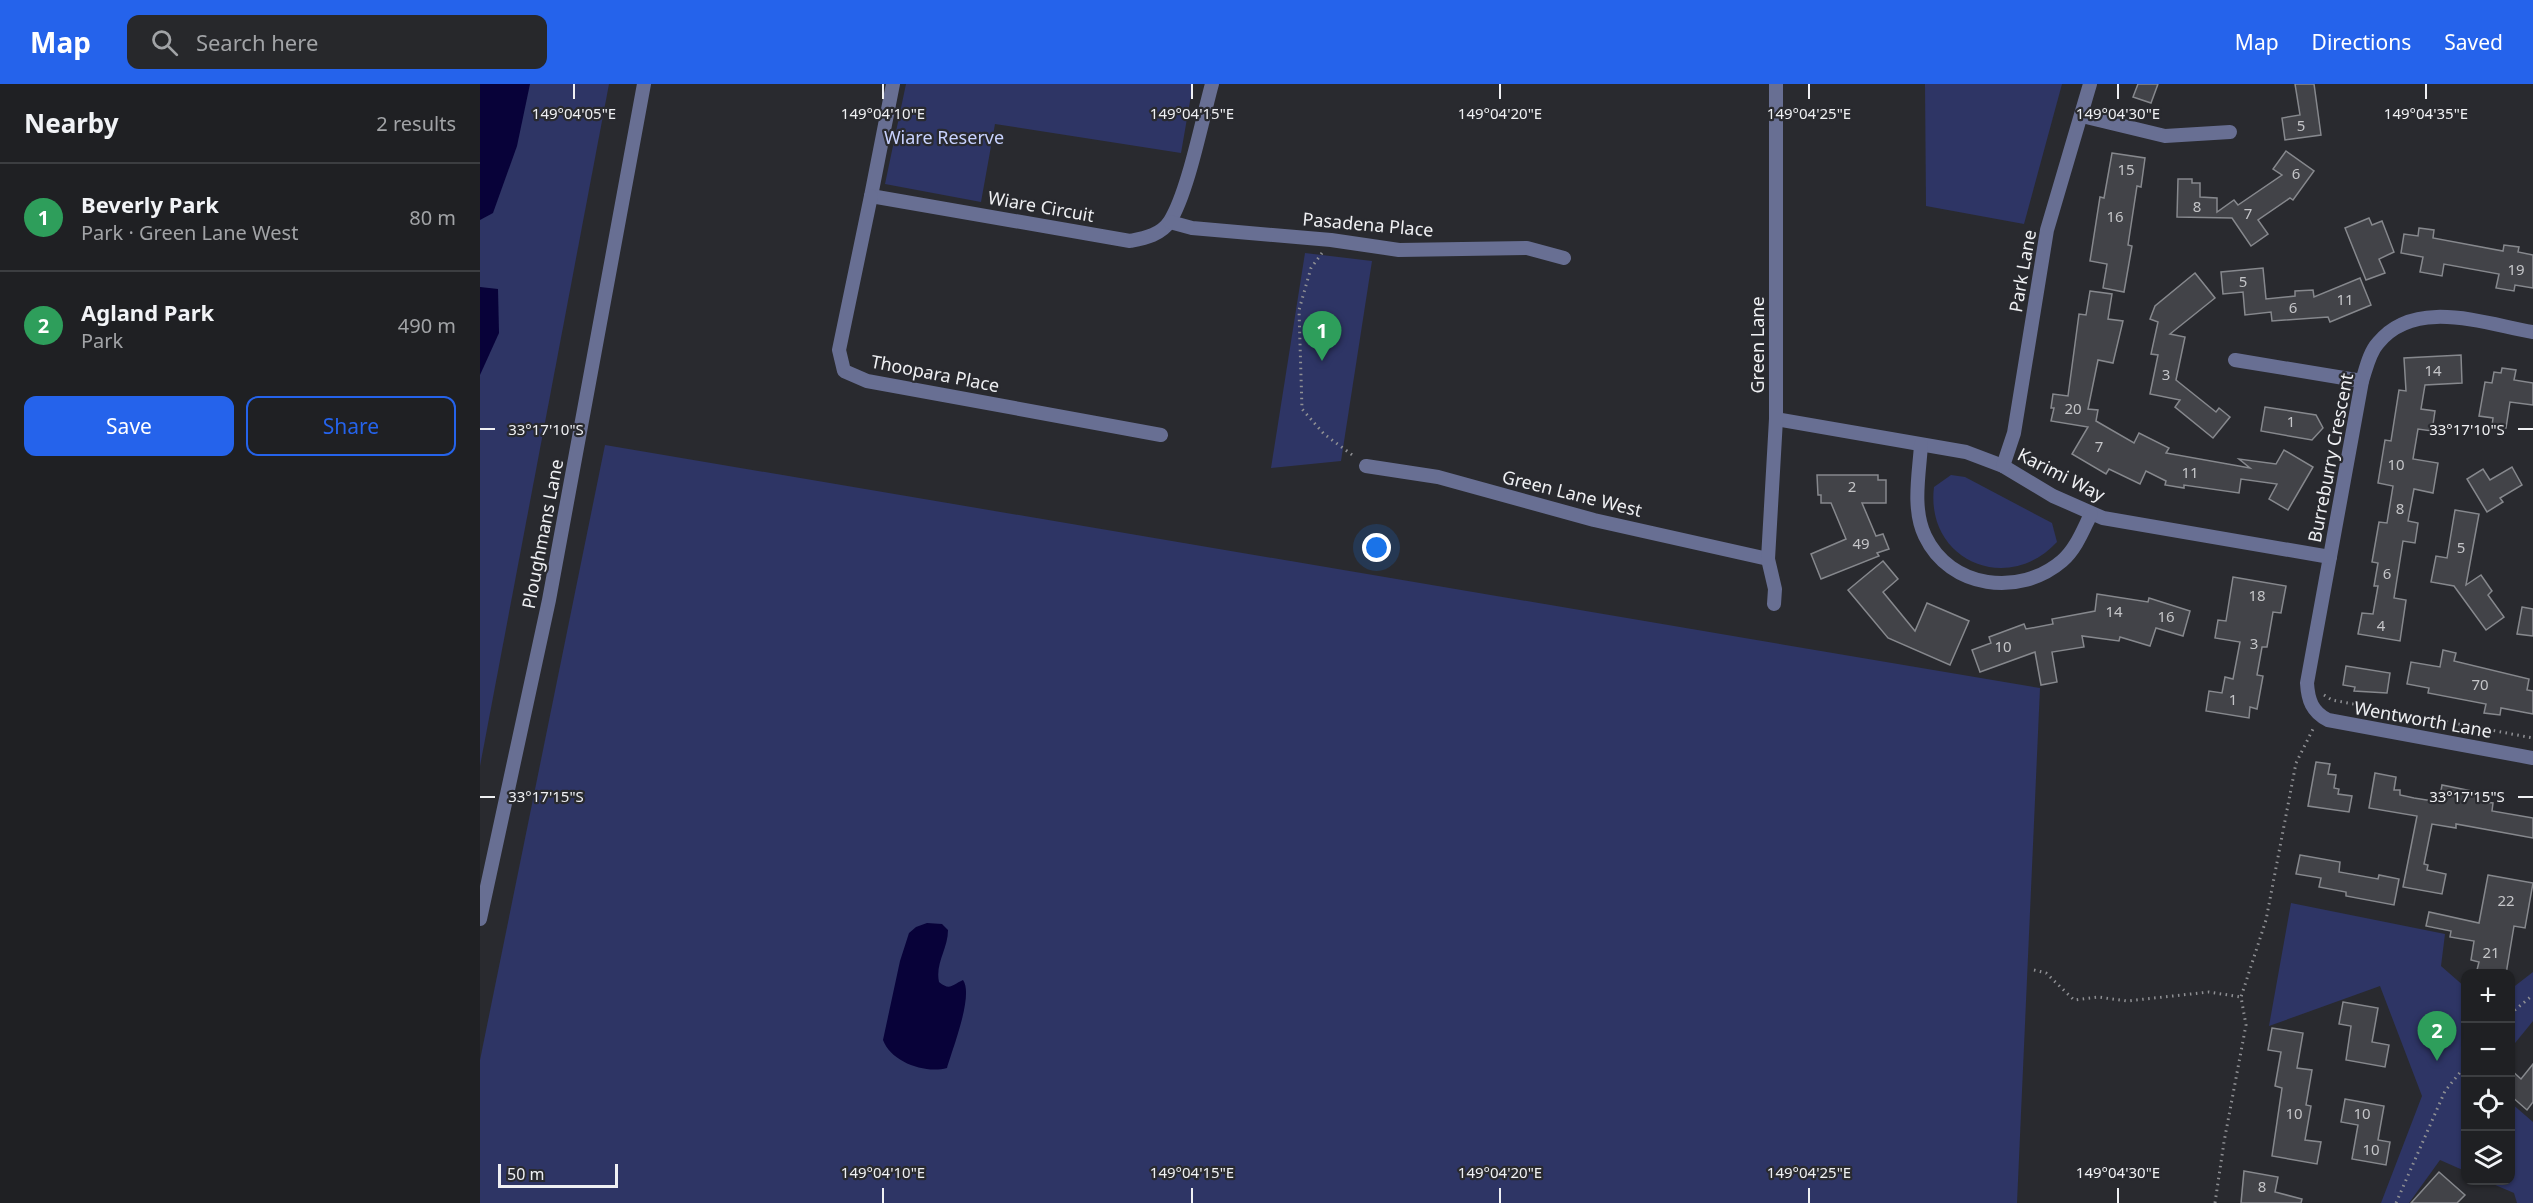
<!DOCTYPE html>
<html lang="en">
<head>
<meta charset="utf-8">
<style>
  :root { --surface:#1f2023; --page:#27282b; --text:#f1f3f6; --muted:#a1a3a6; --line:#3c3e41; --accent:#2563eb }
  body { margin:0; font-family:"Noto Sans",sans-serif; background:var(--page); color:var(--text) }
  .controls { position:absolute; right:18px; bottom:18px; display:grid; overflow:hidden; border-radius:12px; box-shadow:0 2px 4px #0004 }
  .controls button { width:54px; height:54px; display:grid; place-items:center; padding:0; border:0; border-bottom:2px solid var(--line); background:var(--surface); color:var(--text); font:30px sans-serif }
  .scale { position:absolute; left:18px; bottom:15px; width:120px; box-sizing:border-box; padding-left:6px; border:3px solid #eff0f3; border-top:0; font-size:16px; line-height:21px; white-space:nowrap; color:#eff0f3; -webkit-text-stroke:4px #292a2f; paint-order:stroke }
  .you { position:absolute; left:897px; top:464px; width:21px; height:21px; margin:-15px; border:4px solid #fff; border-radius:50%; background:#1a73e8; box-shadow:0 0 0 9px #1a73e833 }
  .badge { display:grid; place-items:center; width:39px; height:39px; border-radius:50%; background:var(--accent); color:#fff; font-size:20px; font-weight:700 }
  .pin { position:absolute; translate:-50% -50px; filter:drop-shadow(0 2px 3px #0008) }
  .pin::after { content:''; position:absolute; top:32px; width:21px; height:18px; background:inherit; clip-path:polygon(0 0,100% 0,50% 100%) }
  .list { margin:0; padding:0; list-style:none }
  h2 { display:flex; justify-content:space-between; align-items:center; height:78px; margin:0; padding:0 24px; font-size:26px }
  h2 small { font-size:20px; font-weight:400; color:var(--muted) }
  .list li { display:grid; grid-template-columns:39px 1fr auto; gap:18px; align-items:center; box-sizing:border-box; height:108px; padding:0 24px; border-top:2px solid var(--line) }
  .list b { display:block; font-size:22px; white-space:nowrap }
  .list p { margin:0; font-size:20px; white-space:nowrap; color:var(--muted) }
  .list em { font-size:20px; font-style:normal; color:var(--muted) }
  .actions { display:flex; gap:12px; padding:18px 24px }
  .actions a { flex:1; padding:14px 0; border:2px solid var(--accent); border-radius:12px; text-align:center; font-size:21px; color:var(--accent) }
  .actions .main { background:var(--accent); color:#fff }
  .icon { flex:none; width:33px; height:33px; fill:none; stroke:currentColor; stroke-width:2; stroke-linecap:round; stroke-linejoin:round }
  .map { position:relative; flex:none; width:2053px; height:1119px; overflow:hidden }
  header { display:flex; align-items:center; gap:36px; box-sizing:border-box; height:84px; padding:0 30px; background:var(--accent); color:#fff }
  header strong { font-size:28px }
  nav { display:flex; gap:33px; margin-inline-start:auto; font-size:21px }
  .search { width:420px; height:54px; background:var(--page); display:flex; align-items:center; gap:15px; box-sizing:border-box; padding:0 21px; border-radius:12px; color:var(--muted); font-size:22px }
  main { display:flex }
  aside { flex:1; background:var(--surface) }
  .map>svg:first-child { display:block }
  .green { fill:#2e3565 }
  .water { fill:#080239 }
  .building { fill:#424348; stroke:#86888d; stroke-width:1.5 }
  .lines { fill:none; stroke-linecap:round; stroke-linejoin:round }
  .path { stroke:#8f9094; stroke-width:3; stroke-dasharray:1.5 4.5; stroke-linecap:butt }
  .street { stroke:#686f93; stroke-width:14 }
  .ticks { fill:none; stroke:#eff0f3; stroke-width:2 }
  .labels { text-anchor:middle; stroke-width:4.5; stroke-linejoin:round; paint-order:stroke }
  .number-label { font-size:15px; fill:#c4c5c8 }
  .park-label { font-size:18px; fill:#c8d2fe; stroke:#292a2f }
  .street-label { font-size:18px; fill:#eff0f3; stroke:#292a2f }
  .ticks-label { font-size:15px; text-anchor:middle; fill:#eff0f3; stroke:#292a2f; stroke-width:4.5; stroke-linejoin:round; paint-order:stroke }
</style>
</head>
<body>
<header>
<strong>Map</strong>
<div class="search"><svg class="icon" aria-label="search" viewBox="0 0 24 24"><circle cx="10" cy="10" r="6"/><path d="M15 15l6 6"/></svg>Search here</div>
<nav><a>Map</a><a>Directions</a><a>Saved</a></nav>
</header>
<main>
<aside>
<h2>Nearby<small>2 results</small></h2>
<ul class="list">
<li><span class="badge" style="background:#2e9e5b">1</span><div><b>Beverly Park</b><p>Park · Green Lane West</p></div><em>80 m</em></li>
<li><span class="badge" style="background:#2e9e5b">2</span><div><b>Agland Park</b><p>Park</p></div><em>490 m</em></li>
</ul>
<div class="actions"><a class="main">Save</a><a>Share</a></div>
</aside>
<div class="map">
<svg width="2053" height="1119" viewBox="0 0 2053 1119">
  <rect width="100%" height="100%" fill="#292a2f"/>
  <g class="green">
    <polygon points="0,0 129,0 0,682"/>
    <polygon points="426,0 713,0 701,69 515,40 501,118 405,100"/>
    <polygon points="1445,0 1582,0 1544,140 1446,122"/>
    <polygon points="825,169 892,177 861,377 791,384"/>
    <polygon points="125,361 1560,604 1537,1119 0,1119 0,976"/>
    <path d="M1471 391 1485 393 1572 439 1577 458C1527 512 1445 476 1454 403Z"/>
    <polygon points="1811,819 1965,850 1961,882 1985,903 1985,1087 1960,1076 1929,1119 1901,1119 1942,1012 1900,902 1789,942"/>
    <polygon points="2053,888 2053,937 2031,964 2031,905"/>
    <polygon points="2031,1019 2053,1038 2053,1119 2037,1119 2034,1109 2006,1097 2030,1096"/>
  </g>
  <g class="water">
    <polygon points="0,0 50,0 37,62 13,129 0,136"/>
    <polygon points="0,203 18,205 19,249 0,291"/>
    <path d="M447 839 462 840 468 846C468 865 455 879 459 898 470 907 472 901 483 896 494 911 472 966 467 984 445 990 411 978 403 956L420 877 429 849 436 843Z"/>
  </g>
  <g class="building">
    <polygon points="1658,0 1678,0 1671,19 1653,13"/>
    <polygon points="1815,0 1834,0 1841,51 1805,56 1802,34 1820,31"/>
    <polygon points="1806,67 1834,87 1813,116 1810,114 1778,136 1788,150 1771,162 1752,134 1697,133 1698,95 1712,95 1712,99 1720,99 1720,113 1737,114 1737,128 1754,116 1758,121 1802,91 1793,85"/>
    <polygon points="1632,69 1665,74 1661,103 1657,102 1648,161 1652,162 1644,208 1623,204 1627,180 1610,177 1620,113 1624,114"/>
    <polygon points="1889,134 1892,141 1902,137 1914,168 1899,175 1905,189 1886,196 1865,144"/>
    <polygon points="1939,144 1954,146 1953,154 2023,167 2024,161 2039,163 2038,168 2053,171 2053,204 2035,201 2034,207 2016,204 2019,190 1964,180 1962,192 1940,188 1943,173 1921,169 1924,150 1938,152"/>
    <polygon points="1783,184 1786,215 1815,212 1815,207 1833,206 1834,213 1880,194 1891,221 1850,238 1848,233 1792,237 1791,228 1765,231 1763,208 1743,210 1741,188"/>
    <polygon points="1715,189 1735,214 1690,250 1705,253 1696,296 1736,328 1739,324 1750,333 1733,354 1695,323 1700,316 1670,310 1678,271 1671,270 1678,238 1670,235 1675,222"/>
    <polygon points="1610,207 1632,210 1628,235 1643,237 1633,279 1618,276 1608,325 1618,326 1616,337 1654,359 1659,349 1689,364 1686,369 1770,384 1759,375 1796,380 1804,366 1833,383 1808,426 1789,415 1797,400 1761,395 1759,409 1704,401 1704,404 1685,401 1686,397 1666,387 1660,400 1629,385 1626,390 1592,370 1608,343 1571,337 1574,324 1571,324 1573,310 1588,312 1599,230 1606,231"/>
    <polygon points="1981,271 1982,299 1945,301 1941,325 1955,327 1952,347 1938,345 1933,375 1958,379 1953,409 1934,405 1928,437 1938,439 1935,459 1923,457 1914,514 1926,516 1920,557 1878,550 1882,529 1893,530 1898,502 1894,502 1898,479 1892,478 1899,438 1907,439 1913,402 1898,399 1905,356 1911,357 1919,306 1926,307 1924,274"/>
    <polygon points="2022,284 2036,286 2034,296 2053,299 2053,321 2030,318 2026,344 2012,342 2013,334 1999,332 2005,298 2012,299 2014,288 2021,289"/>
    <polygon points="1785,323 1836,331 1843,344 1832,356 1781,347"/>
    <polygon points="2032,383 2042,401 2020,414 2023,418 2007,428 1987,395 2003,385 2010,396"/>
    <polygon points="1337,391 1398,391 1398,396 1406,396 1406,419 1382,419 1396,452 1403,450 1409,465 1397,469 1399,472 1341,495 1331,470 1366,455 1351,419 1341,419 1341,411 1338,411"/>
    <polygon points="1975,426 1999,430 1986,501 2001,491 2012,507 2008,511 2024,533 2006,546 1974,502 1951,498 1956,472 1967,474"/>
    <polygon points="1403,477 1418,495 1403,508 1435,547 1447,519 1489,537 1470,581 1408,554 1368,506"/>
    <polygon points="1753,493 1806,502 1801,529 1793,528 1787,563 1782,563 1777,591 1783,592 1777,625 1770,623 1769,634 1726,627 1729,607 1742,609 1745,593 1753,595 1760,558 1735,554 1738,536 1746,537"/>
    <polygon points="1617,510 1668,518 1669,514 1710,527 1703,552 1676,544 1670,562 1640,553 1639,557 1602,552 1604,563 1572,568 1577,598 1561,601 1555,568 1500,588 1492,566 1511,559 1509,553 1544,540 1546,545 1573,540 1572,535 1615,527"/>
    <polygon points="2042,523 2053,525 2053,552 2037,550"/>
    <polygon points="1963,566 1976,569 1974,577 2049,595 2047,606 2053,607 2053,630 2021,624 2020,631 2004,629 2006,620 1948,609 1949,604 1927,600 1931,578 1960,583"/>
    <polygon points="1866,582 1910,589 1907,609 1874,607 1875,603 1863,601"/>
    <polygon points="1836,678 1850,680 1848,690 1856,691 1854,704 1859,705 1858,710 1872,712 1869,728 1828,722"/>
    <polygon points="1895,689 1916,693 1914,706 1920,706 1920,711 1934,714 1959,718 1962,701 2007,710 2006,718 2013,719 2012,727 2053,734 2053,754 1976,740 1976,744 1952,740 1944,780 1948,781 1947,786 1966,790 1962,810 1923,803 1937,732 1889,724"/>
    <polygon points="1820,771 1860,778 1859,788 1898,795 1899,791 1919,795 1914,821 1866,812 1866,808 1839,803 1841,794 1816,790"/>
    <polygon points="2008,791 2053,799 2045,844 2034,842 2026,890 1996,890 1999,878 1991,876 1994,857 1970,853 1971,847 1946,842 1949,828 1999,839"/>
    <polygon points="1863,918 1898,924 1892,958 1909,961 1905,983 1866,976 1871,942 1859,940"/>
    <polygon points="1792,944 1823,949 1817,984 1832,986 1826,1021 1831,1022 1825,1056 1841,1058 1837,1080 1792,1072 1802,1004 1795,1002 1801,968 1788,966"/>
    <polygon points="2053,980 2053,1018 2047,1026 2031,1012 2031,986 2041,995"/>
    <polygon points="1865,1015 1904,1022 1898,1056 1910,1058 1906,1081 1872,1075 1878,1041 1861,1038"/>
    <polygon points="1764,1087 1798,1093 1795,1108 1822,1115 1821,1119 1761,1119"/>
    <polygon points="1959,1088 1985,1111 1977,1119 1931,1119"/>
  </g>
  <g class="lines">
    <g class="path">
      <polyline points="842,169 831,184 819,226 822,325 844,350 875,373"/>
      <polyline points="1844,611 1852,616 2053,654"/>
      <polyline points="1554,886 1566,889 1594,916 1618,913 1647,917 1729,908 1761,913"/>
      <polyline points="2030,930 2053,911"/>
      <polyline points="1735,1119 1744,1058 1766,941 1761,913 1786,836 1816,679 1834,643"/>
      <polyline points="1916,1119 1965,1007 1986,981"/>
    </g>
    <g class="street">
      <path d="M413 0 391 112 650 157C665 154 681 151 690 137 708 108 722 36 732 0"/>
      <polyline points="1602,32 1685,52 1750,48"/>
      <polyline points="391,112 359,266 364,287 387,297 681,351"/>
      <polyline points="690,138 712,144 851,156 919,166 1047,164 1084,174"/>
      <path d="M2053 248C2005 240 1935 213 1898 259 1889 269 1886 285 1882 297L1827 599C1828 616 1832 628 1848 636L2053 674"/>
      <polyline points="1755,276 1882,297"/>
      <polyline points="1296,335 1486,368 1523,382 1573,412 1623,434 1850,473"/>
      <path d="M1441 361C1439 391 1432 425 1445 452 1470 505 1540 513 1582 477 1596 465 1603 446 1611 430"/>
      <polyline points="886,382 958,393 1114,436 1288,475"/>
      <polyline points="1523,382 1534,349 1567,146 1610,0"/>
      <polyline points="1294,520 1295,505 1288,475 1296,335 1296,0"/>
      <polyline points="0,835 69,516 164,0"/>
    </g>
  </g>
  <path class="ticks" d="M94 0V15M403 0V15M712 0V15M1020 0V15M1329 0V15M1638 0V15M1946 0V15M0 345H15M2038 345H2053M0 713H15M2038 713H2053M403 1104V1119M712 1104V1119M1020 1104V1119M1329 1104V1119M1638 1104V1119"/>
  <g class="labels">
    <g class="number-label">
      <text x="1821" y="47">5</text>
      <text x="1646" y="91">15</text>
      <text x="1816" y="95">6</text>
      <text x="1717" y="128">8</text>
      <text x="1768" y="135">7</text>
      <text x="1635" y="138">16</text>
      <text x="2036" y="191">19</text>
      <text x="1763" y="203">5</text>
      <text x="1865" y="221">11</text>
      <text x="1813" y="229">6</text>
      <text x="1953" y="292">14</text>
      <text x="1686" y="296">3</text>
      <text x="1593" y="330">20</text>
      <text x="1811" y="343">1</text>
      <text x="1619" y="368">7</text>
      <text x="1916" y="386">10</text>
      <text x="1710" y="394">11</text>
      <text x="1372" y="408">2</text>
      <text x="1920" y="430">8</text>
      <text x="1381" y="465">49</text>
      <text x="1981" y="469">5</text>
      <text x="1907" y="495">6</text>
      <text x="1777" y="517">18</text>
      <text x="1634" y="533">14</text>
      <text x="1686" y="538">16</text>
      <text x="1901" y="547">4</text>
      <text x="1774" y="565">3</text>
      <text x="1523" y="568">10</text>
      <text x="2000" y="606">70</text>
      <text x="1753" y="621">1</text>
      <text x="2026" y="822">22</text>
      <text x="2011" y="874">21</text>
      <text x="1814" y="1035">10</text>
      <text x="1882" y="1035">10</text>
      <text x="1891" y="1071">10</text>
      <text x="1782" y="1108">8</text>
    </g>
    <g class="park-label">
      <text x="464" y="60">Wiare Reserve</text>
    </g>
    <g class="street-label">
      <text transform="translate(561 123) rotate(10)" y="6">Wiare Circuit</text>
      <text transform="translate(888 141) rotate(5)" y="6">Pasadena Place</text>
      <text transform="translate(1543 187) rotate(-80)" y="6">Park Lane</text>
      <text transform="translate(1278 261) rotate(-90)" y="6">Green Lane</text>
      <text transform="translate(455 290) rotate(11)" y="6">Thoopara Place</text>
      <text transform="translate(1851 374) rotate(-79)" y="6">Burreburry Crescent</text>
      <text transform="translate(1581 391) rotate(27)" y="6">Karimi Way</text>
      <text transform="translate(1092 410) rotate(14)" y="6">Green Lane West</text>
      <text transform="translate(63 450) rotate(-79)" y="6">Ploughmans Lane</text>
      <text transform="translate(1943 636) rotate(10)" y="6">Wentworth Lane</text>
    </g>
  </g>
  <g class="ticks-label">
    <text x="94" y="35">149°04'05"E</text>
    <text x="403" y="35">149°04'10"E</text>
    <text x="712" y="35">149°04'15"E</text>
    <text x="1020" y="35">149°04'20"E</text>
    <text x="1329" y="35">149°04'25"E</text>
    <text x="1638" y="35">149°04'30"E</text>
    <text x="1946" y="35">149°04'35"E</text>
    <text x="66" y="351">33°17'10"S</text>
    <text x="1987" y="351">33°17'10"S</text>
    <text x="66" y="718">33°17'15"S</text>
    <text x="1987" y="718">33°17'15"S</text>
    <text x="403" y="1094">149°04'10"E</text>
    <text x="712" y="1094">149°04'15"E</text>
    <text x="1020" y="1094">149°04'20"E</text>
    <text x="1329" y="1094">149°04'25"E</text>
    <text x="1638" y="1094">149°04'30"E</text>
  </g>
</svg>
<div class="controls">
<button>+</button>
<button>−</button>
<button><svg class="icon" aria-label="locate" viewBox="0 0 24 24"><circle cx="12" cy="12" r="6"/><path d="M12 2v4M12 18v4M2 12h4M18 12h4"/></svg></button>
<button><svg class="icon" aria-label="layers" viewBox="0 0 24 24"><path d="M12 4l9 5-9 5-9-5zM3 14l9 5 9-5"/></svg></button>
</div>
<div class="scale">50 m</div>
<div class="you"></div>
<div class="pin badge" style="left:842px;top:277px;background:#2e9e5b">1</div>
<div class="pin badge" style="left:1957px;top:977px;background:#2e9e5b">2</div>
</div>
</main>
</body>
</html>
